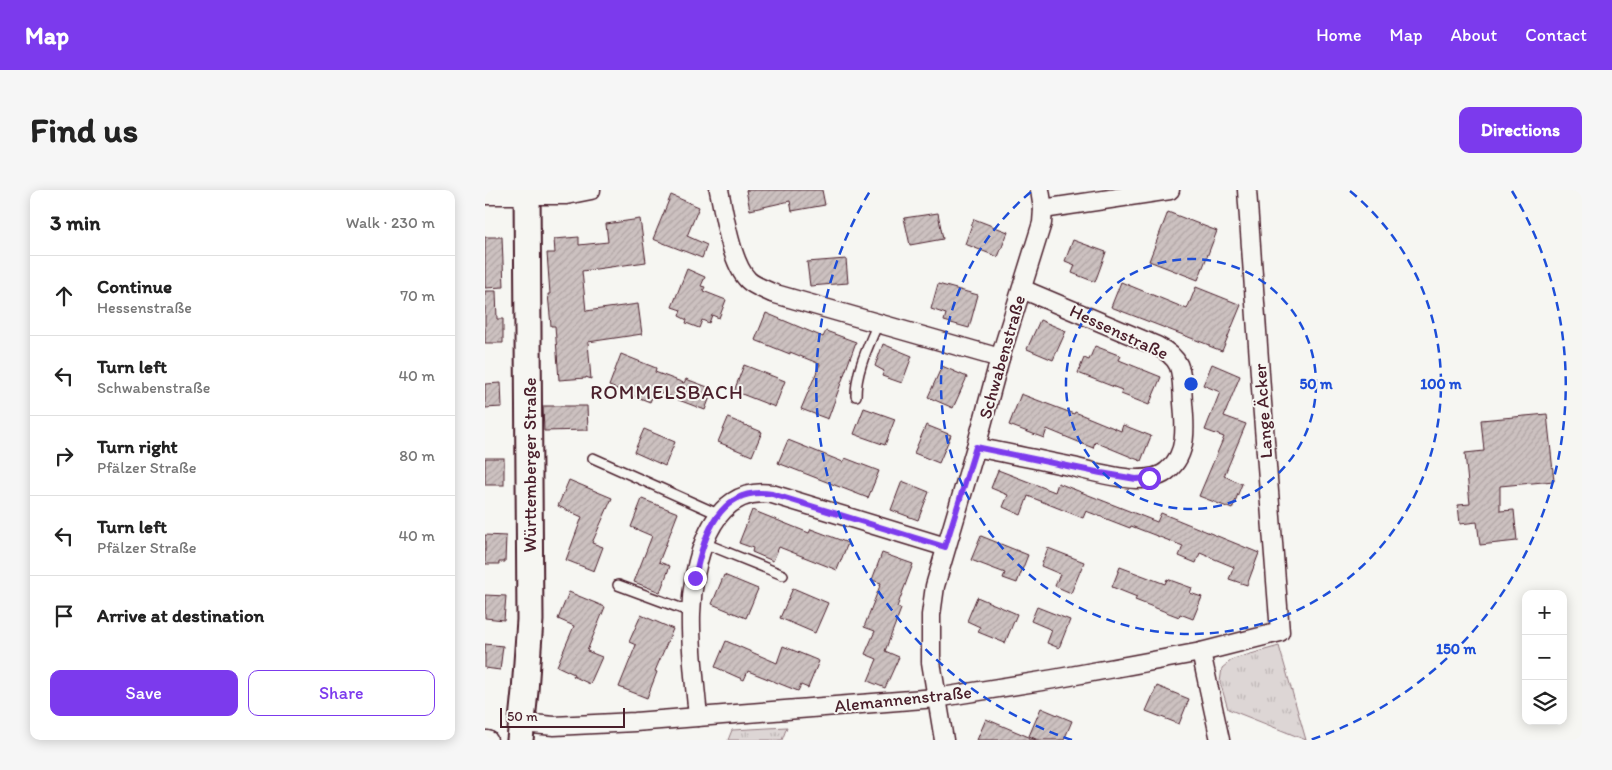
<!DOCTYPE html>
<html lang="en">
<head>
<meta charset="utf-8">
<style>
  :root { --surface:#fff; --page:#f6f6f6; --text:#222; --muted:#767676; --line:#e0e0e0; --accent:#7c3aed }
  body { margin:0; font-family:Itim,sans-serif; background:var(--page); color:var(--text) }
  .controls { position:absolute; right:15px; bottom:15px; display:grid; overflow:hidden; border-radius:10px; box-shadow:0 2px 12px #0003 }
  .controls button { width:45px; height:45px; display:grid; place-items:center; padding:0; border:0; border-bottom:1px solid var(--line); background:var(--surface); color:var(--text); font:25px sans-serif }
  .scale { position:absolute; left:15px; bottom:12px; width:125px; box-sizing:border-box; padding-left:5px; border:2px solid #4a1f2b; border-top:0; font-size:14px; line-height:18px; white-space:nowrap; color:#4a1f2b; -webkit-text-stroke:4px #f6f6f2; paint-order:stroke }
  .stop { position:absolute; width:15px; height:15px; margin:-11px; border:4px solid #7c3aed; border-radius:50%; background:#fff }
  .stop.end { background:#7c3aed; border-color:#fff; box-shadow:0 1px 5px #0008 }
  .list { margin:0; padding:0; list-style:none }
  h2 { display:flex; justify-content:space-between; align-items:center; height:65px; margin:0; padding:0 20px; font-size:21px }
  h2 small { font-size:16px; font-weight:400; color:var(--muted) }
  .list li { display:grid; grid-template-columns:32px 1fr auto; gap:15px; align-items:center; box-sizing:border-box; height:80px; padding:0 20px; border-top:1px solid var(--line) }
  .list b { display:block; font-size:19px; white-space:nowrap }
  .list p { margin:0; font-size:16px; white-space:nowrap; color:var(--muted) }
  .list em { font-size:16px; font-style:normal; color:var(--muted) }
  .actions { display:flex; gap:10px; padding:15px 20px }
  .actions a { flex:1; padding:11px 0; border:1px solid var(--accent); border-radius:10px; text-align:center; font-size:18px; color:var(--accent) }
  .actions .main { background:var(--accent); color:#fff }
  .icon { flex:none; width:28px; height:28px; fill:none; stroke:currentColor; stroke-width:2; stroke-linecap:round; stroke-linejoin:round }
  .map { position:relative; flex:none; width:1097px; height:550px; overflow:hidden; border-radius:10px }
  header { display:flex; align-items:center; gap:30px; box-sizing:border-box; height:70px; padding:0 25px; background:var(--accent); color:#fff }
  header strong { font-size:24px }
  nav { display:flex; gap:28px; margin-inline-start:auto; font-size:18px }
  .intro { display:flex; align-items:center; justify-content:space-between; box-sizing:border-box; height:120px; padding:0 30px }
  h1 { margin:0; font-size:35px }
  .button { padding:12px 22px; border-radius:10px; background:var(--accent); color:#fff; font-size:18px; font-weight:700 }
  main { display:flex; gap:30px; padding:0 30px }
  aside { flex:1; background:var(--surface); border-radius:10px; box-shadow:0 2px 12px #0003 }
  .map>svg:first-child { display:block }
  .grass { fill:url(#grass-tufts); stroke:#947a80 }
  .building { fill:url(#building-hatch); stroke:#4a1f2b }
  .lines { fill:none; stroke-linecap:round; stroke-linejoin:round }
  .service-casing { stroke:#4a1f2b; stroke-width:12 }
  .minor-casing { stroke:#4a1f2b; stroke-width:21 }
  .secondary-casing { stroke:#4a1f2b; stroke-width:29 }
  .service { stroke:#f6f6f2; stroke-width:9 }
  .minor { stroke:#f6f6f2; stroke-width:18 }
  .secondary { stroke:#f6f6f2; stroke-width:25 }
  .route { stroke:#7c3aed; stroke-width:6 }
  .ring { fill:none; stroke:#1d4ed8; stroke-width:2.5; stroke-dasharray:9 6 }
  .labels { text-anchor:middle; stroke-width:4; stroke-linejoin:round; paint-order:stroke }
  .street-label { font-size:18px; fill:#4a1f2b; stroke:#f6f6f2 }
  .quarter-label { font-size:20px; letter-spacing:1px; fill:#4a1f2b; stroke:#f6f6f2 }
  .centre { fill:#1d4ed8; stroke:#f6f6f2; stroke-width:2.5 }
  .ring-label { font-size:15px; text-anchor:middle; font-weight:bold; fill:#1d4ed8; stroke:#f6f6f2; stroke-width:4; stroke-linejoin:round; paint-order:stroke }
</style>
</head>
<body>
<header>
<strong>Map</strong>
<nav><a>Home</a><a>Map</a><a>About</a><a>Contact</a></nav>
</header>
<div class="intro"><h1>Find us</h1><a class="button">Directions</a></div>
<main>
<aside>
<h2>3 min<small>Walk · 230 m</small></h2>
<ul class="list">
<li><svg class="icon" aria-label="ahead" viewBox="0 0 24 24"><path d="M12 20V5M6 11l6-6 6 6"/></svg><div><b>Continue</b><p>Hessenstraße</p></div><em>70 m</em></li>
<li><svg class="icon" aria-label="left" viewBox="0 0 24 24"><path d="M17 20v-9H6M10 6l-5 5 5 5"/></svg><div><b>Turn left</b><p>Schwabenstraße</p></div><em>40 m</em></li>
<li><svg class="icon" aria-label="right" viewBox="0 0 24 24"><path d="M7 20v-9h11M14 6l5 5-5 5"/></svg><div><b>Turn right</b><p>Pfälzer Straße</p></div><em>80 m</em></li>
<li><svg class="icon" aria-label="left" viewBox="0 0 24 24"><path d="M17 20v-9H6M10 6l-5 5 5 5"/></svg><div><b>Turn left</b><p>Pfälzer Straße</p></div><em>40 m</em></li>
<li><svg class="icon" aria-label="arrive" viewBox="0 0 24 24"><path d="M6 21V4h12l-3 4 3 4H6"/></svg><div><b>Arrive at destination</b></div></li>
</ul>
<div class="actions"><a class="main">Save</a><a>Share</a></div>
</aside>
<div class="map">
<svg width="1097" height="550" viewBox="0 0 1097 550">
  <defs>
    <pattern id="grass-tufts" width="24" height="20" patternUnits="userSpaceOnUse" patternTransform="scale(1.25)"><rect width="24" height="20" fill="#ddd6d5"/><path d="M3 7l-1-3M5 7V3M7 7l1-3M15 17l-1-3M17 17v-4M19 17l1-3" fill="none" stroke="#bfb7b7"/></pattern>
    <pattern id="building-hatch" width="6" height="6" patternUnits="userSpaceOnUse" patternTransform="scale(1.25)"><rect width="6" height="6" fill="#ccc1c0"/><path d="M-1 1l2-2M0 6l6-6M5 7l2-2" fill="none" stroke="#b1a5a5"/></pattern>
  </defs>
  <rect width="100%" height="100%" fill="#f6f6f2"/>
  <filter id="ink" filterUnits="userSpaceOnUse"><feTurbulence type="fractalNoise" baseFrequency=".02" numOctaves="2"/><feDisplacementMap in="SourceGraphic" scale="10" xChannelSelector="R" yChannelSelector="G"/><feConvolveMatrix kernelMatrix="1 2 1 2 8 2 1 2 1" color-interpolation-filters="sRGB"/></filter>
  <g filter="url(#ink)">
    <g class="grass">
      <polygon points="794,456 821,550 743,519 735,492 737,478 748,469"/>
      <polygon points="302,537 297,550 243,550 247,540"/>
    </g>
    <g class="building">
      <polygon points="261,0 337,0 340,15 307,21 305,11 265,20"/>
      <polygon points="186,5 214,17 202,46 222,55 217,68 168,49"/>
      <polygon points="683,22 732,41 713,90 664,71"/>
      <polygon points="453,23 458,49 425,55 419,28"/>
      <polygon points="155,29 161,72 97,81 101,121 153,114 157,144 103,152 106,189 101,187 101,188 74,190 70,136 66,136 63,104 65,104 62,63 70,63 69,49 94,47 94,55 123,52 121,34"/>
      <polygon points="489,29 523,42 513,67 480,54"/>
      <polygon points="0,47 17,47 19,97 0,98"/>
      <polygon points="588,50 621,62 610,92 587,83 590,75 580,71"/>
      <polygon points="361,69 363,93 325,96 322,72"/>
      <polygon points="202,79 220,87 216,96 220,97 218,101 241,110 234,128 227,125 224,133 217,130 214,138 201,133 202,130 194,126 196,120 187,117"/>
      <polygon points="636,92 702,119 711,97 756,115 737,161 724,156 724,155 626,117"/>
      <polygon points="453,94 493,105 484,138 459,131 461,124 446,119"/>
      <polygon points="0,101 11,101 12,129 18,129 18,153 0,153"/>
      <polygon points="281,123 338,147 341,141 371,152 343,229 316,219 335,174 305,162 305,164 270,150"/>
      <polygon points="555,130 581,141 568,170 542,159"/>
      <polygon points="398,154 427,166 417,193 397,186 399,181 390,176"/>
      <polygon points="610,156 636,166 634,170 676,187 664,215 636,204 637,200 593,183 599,168 604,170"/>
      <polygon points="136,164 171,178 170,182 199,193 201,189 228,199 220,220 170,201 165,212 124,196"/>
      <polygon points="727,174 755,186 739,226 761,234 739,286 757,294 747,319 714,306 739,247 720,240 735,202 718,195"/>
      <polygon points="259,175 300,191 290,217 249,201"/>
      <polygon points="457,176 482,187 468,218 443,207"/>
      <polygon points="16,193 17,217 0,218 0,194"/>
      <polygon points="536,204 589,224 590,222 636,241 638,235 666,246 656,271 610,252 608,258 562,239 559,248 524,235"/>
      <polygon points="58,216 102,216 103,240 59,241"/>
      <polygon points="379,218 410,229 400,255 369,244"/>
      <polygon points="1062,224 1069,291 1015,296 1015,321 1029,320 1032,351 995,355 992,332 975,334 973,315 985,314 980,263 999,261 996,230"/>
      <polygon points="243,228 277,242 267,266 233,252"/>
      <polygon points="441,235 466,245 454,273 429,263"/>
      <polygon points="159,239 190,252 180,276 149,262"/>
      <polygon points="303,250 358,272 360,268 394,281 383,308 293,273"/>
      <rect x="0" y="268" width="19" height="27"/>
      <polygon points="513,280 570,302 573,293 672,332 676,323 774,363 762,395 744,389 749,377 715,363 711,373 694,366 698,356 646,336 645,338 601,321 598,328 543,306 536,325 518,317 523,305 506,298"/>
      <polygon points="84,290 127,308 107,353 118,357 109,381 81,370 97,327 73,316"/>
      <polygon points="417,291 444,302 433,330 406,320"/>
      <polygon points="157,309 193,323 174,372 185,376 175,402 149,392 167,346 146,337"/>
      <polygon points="267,320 324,343 326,339 363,353 352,380 294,357 288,371 267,362 268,358 254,353"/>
      <polygon points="0,345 21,346 20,372 14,372 14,374 0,374"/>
      <polygon points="496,346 543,365 532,393 518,388 520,383 486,370"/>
      <polygon points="563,358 599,372 586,403 570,396 575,384 556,376"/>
      <polygon points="397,363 428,374 412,417 416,419 400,461 414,467 400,498 383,491 392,469 380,464 390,441 379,437 396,393 387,390"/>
      <polygon points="635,377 680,394 682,389 707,398 705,403 717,407 708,429 695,424 694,427 650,410 652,407 627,397"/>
      <polygon points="239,385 273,399 261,428 227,414"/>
      <polygon points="308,398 343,413 330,443 295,428"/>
      <polygon points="84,402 120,417 102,461 117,467 105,494 88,486 89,484 72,476 89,436 73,429"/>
      <polygon points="0,405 21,406 19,430 0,428"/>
      <polygon points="492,407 532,424 520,453 493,442 495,437 482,431"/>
      <polygon points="552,417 585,430 574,458 562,453 567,440 546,431"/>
      <polygon points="156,425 188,439 170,481 172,482 162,508 134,497 151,455 144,452"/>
      <polygon points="241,451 292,473 298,456 334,471 323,498 316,495 313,501 263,481 259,490 230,477"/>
      <polygon points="0,454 18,456 15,480 0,478"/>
      <polygon points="672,496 704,509 694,534 661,521"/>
      <polygon points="556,518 587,531 579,550 553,550 544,546"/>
      <polygon points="501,529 551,550 492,550"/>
    </g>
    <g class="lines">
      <g class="service-casing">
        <g id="service">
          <path d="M371 206C371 180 383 157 393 133"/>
          <polyline points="108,268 233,324"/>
          <polyline points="219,353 298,385"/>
          <polyline points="133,395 206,422"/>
        </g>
      </g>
      <g class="minor-casing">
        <g id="minor">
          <path d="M234 0C239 23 246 73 263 90 269 96 279 99 287 103L515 168"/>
          <polyline points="555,0 558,19 685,0"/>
          <polyline points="0,5 81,5 106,0"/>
          <path d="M491 257C523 264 556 270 588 277 608 282 630 288 651 289 662 289 675 288 683 280 703 264 700 235 698 213 696 184 700 170 672 156L537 99"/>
          <polyline points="716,462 735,550"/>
          <path d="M213 527C210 493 205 458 206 424 207 377 224 294 287 304L461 357"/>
          <polyline points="37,533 69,536 150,532 451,508 569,489 646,475 716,462 795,442 777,212 762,0"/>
          <polyline points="0,550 3,550"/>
          <polyline points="459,550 446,472 446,425 450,396 491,257 515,168 557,33 558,19"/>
        </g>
      </g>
      <g class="secondary-casing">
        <polyline id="secondary" points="35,550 40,501 45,430 42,0"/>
      </g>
      <use href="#service" class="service"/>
      <use href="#minor" class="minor"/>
      <use href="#secondary" class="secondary"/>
    </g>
  </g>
  <g class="lines" filter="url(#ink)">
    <path class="route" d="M210 388C218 347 234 295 287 304L460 357 491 257 616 283 651 289 664 288"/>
  </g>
  <g class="ring">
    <circle cx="706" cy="194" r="125"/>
    <path d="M865 1A250 250 0 1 1 547 1"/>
    <path d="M587 550A375 375 0 0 1 385 1M1027 1A375 375 0 0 1 825 550"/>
  </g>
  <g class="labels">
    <g class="street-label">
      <text transform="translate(634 142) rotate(25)" y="6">Hessenstraße</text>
      <text transform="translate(517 167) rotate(-74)" y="6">Schwabenstraße</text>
      <text transform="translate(778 221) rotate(-94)" y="6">Lange Äcker</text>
      <text transform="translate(45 275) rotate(-90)" y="6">Württemberger Straße</text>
      <text transform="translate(418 509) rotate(-6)" y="6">Alemannenstraße</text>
    </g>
    <g class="quarter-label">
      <text x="182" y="209">ROMMELSBACH</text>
    </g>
  </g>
  <circle cx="706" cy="194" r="8" class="centre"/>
  <g class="ring-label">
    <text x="831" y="199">50 m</text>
    <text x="956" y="199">100 m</text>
    <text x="971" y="464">150 m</text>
  </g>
</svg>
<div class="controls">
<button>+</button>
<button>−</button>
<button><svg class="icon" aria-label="layers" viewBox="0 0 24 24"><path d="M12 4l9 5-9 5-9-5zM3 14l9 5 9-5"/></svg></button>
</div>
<div class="scale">50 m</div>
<div class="stop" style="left:664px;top:288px"></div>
<div class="stop end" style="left:210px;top:388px"></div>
</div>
</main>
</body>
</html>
